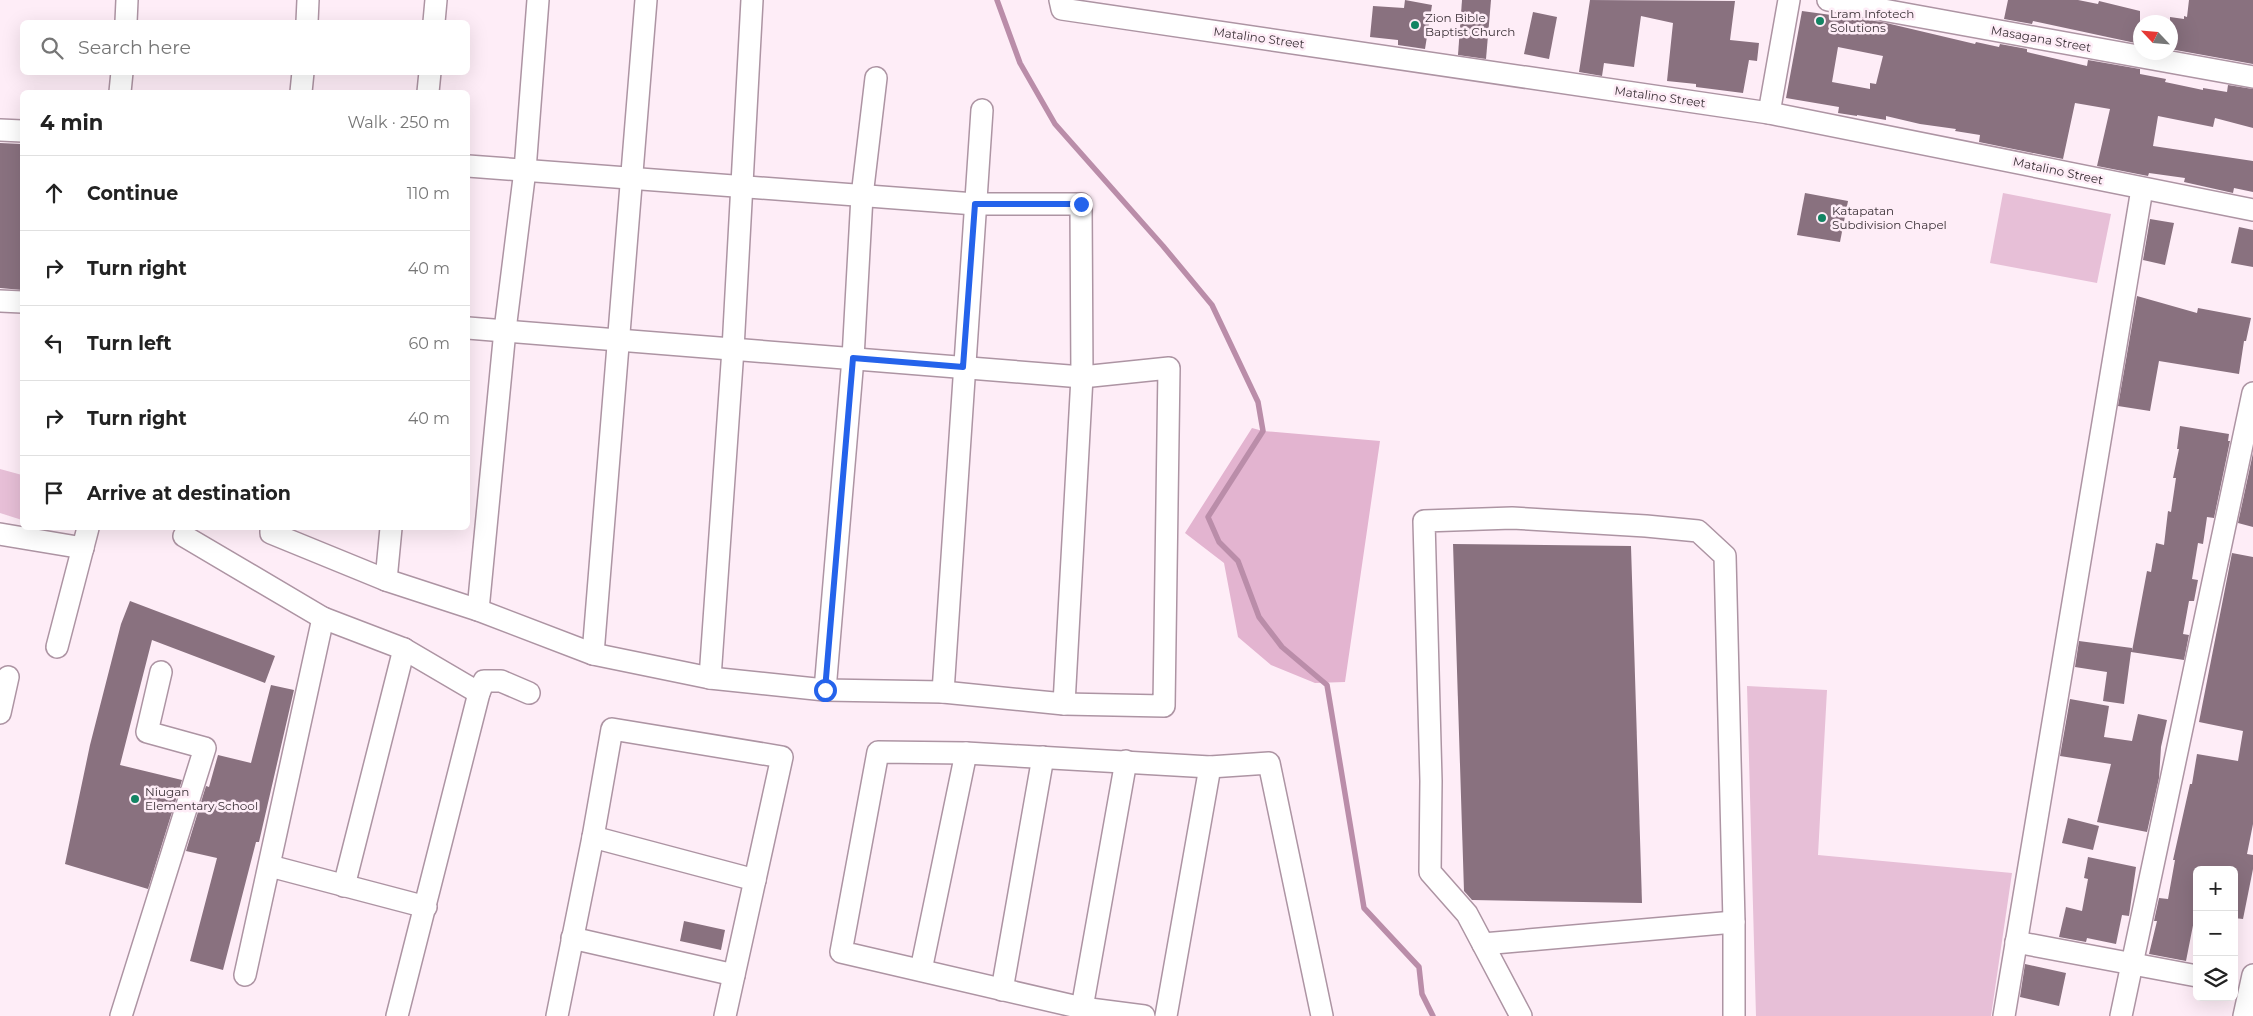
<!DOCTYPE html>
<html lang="en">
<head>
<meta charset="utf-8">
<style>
  :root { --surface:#fff; --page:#f2f2f2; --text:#222; --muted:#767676; --line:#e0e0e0 }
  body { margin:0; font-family:Montserrat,sans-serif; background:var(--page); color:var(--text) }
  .controls { position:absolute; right:15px; bottom:15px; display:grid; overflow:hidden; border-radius:8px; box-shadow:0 5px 20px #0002 }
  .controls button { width:45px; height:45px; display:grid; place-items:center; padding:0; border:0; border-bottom:1px solid var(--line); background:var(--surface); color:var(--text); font:25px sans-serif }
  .compass { position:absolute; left:2133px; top:15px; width:45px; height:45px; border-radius:50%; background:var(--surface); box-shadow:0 5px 20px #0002; rotate:296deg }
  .stop { position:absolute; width:15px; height:15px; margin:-11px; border:4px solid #2563eb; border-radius:50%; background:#fff }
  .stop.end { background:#2563eb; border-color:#fff; box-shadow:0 1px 5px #0008 }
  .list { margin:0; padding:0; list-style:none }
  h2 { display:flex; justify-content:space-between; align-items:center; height:65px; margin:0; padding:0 20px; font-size:21px }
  h2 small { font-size:16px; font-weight:400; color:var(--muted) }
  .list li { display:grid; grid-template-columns:32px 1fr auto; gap:15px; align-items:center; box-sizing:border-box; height:75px; padding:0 20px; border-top:1px solid var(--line) }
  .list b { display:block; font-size:19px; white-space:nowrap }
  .list em { font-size:16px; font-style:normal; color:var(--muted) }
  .icon { flex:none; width:28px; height:28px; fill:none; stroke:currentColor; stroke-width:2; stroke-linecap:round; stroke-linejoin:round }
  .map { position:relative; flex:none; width:2253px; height:1016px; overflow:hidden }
  .search { position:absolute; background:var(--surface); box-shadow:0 5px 20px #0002; left:20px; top:20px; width:450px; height:55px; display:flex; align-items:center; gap:12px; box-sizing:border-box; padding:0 18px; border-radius:8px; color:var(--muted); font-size:19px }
  .panel { position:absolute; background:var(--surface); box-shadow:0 5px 20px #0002; left:20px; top:90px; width:450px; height:440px; border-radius:8px }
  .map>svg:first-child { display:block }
  .green { fill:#e7bfd7 }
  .forest { fill:#e3b4d0 }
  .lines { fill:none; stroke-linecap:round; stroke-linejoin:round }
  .stream { stroke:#ba8da9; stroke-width:5.5 }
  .building { fill:#89717f; fill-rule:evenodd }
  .minor-casing { stroke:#ad94a3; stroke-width:24 }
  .minor { stroke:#fff; stroke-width:21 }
  .route { stroke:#2563eb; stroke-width:6 }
  .poi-dot { fill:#128463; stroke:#feedf7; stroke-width:2 }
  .labels { text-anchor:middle; stroke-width:5; stroke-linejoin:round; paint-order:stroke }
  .poi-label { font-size:12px; fill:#3c3238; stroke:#feedf7; text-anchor:start }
  .street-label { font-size:12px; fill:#3c3238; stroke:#feedf7 }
</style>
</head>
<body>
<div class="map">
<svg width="2253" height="1016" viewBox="0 0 2253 1016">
  <rect width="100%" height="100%" fill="#feedf7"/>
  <g class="green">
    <polygon points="2003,193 2111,214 2097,283 1990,263"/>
    <polygon points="0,469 22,475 22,520 0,513"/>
    <polygon points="1747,686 1827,690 1818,855 2012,873 1991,1016 1756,1016"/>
  </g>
  <polygon class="forest" points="1252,428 1263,431 1380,441 1345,682 1315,683 1271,665 1238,637 1224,563 1185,533"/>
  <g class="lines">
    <polyline class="stream" points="997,0 1020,63 1055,124 1163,246 1212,305 1258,402 1263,431 1208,517 1219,542 1238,561 1259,617 1282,647 1327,685 1364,908 1419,967 1422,994 1433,1016"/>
  </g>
  <g class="building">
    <polygon points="1405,0 1432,5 1425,49 1398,45 1398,40 1370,37 1373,6 1404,8"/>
    <polygon points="1462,0 1491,0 1486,59 1458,55"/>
    <polygon points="1590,0 1735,1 1730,40 1759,43 1757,61 1749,60 1743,93 1696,87 1696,84 1667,81 1673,23 1641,16 1634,67 1604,63 1602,76 1579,72"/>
    <polygon points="2008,0 2078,0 2098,4 2099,1 2140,11 2140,44 2033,21 2032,24 2004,19"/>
    <polygon points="2189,0 2253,0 2253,64 2170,49 2170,17 2184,19 2184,16 2187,17"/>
    <path d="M1802 11 1882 22 1975 44 1976 42 1999 47 2000 44 2027 49V52L2087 66 2088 60 2140 69V74L2166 79 2165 82 2203 90V88L2227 92 2228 85 2253 89V128L2215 118 2213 127 2158 116 2153 146 2253 161V192L2234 188 2233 193 2184 182 2185 178 2149 173 2148 176 2097 166 2110 109 2075 103 2063 159 1979 142 1980 135 1955 131 1956 129 1920 124 1886 116V120L1857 115V116L1838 113 1839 107 1786 98ZM1838 47 1883 56 1876 84 1870 83V89L1832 82Z"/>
    <polygon points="1533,12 1557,17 1549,59 1524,54"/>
    <polygon points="0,143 22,144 22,290 0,288"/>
    <polygon points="1805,193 1848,201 1840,242 1797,235"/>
    <polygon points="2150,219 2174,223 2165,265 2143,260"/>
    <polygon points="2239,227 2253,230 2253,267 2231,263"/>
    <polygon points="2137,296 2197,313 2198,308 2251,318 2246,341 2244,341 2239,374 2159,361 2150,411 2118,406"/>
    <polygon points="2180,426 2229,434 2228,441 2230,441 2214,518 2207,517 2203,544 2198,543 2192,579 2198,580 2194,601 2189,601 2183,634 2189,635 2184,660 2131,652 2124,704 2103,701 2107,672 2075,667 2079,641 2132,648 2132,651 2147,571 2151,572 2156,543 2164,545 2168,511 2171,512 2176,478 2173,478 2179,449 2177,449"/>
    <polygon points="2253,453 2253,527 2238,523"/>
    <polygon points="1453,544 1631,546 1642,903 1472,900 1464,891"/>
    <polygon points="2232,553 2253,557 2253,824 2247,854 2253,855 2253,869 2243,919 2234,918 2234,870 2197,870 2197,905 2186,961 2149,954 2157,921 2154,921 2159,898 2168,899 2175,860 2173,860 2190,784 2192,784 2197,754 2238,761 2243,731 2199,722"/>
    <polygon points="130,601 275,656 265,683 152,640 120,765 182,780 148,889 65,864 90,745 121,624"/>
    <polygon points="271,685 294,690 259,842 256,842 223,970 190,961 217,858 186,851 206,786 209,787 218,755 251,763"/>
    <polygon points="2070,699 2109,706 2104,737 2132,741 2138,714 2167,720 2161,747 2159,778 2147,832 2097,822 2111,764 2060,756"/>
    <polygon points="2068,818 2099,826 2093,850 2062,843"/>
    <polygon points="2088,857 2136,867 2129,916 2122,915 2116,944 2087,938 2086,942 2059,937 2066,907 2082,911 2088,879 2084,878"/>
    <polygon points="684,921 725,930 721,950 680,941"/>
    <polygon points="2025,964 2066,973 2059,1006 2020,997"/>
  </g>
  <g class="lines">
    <g class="minor-casing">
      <g id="minor">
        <polyline points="1060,0 1062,9 1769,113 2253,210"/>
        <polyline points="1828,0 2253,77"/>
        <polyline points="126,22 127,0"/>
        <polyline points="307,22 308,0"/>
        <polyline points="434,22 436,0"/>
        <polyline points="120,92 122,72"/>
        <polyline points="301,92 303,72"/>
        <polyline points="428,92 430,72"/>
        <polyline points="1769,113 1789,0"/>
        <polyline points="0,130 22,131"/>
        <polyline points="468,166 975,204 1081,204 1082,377 1064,704"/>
        <polyline points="0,301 22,302"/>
        <polyline points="271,528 271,533 386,580 478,610 593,654 710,678 825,690 943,692 1064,704 1164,706 1169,368 1082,377 468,328"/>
        <polyline points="0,534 83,548"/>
        <polyline points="184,536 323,618 404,649 479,693"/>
        <polyline points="386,580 391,528"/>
        <polyline points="478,610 505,330 525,170 538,0"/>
        <polyline points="57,647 88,528"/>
        <polyline points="593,654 646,0"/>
        <polyline points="710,678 733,349 752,0"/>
        <polyline points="825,690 853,358 862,196 876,78"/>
        <polyline points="943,692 982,110"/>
        <polyline points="0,713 8,677"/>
        <polyline points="593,837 755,880"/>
        <polyline points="270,866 426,907"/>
        <polyline points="344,886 404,649"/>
        <polyline points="572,938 734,975"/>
        <polyline points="2016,942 2197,976"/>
        <polyline points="1483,944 1734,922"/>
        <polyline points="921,970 966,753"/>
        <polyline points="245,975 323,618"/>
        <polyline points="1002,990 1043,757"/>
        <polyline points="121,1016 205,748 147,732 161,672"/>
        <polyline points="397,1016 479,693 484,681 501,681 529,693"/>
        <polyline points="557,1016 593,837 612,729 782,757 725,1016"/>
        <polyline points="1088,1016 1082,1008 1126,761"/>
        <polyline points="1144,1016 1082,1008 841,952 878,752 966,753 1210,767 1269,763 1322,1016"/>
        <polyline points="1166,1016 1210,767"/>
        <polyline points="1521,1016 1467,914 1430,872 1431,781 1424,521 1512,518 1646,526 1698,531 1725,556 1734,922 1734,1016"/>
        <polyline points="2004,1016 2142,189"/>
        <polyline points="2121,1016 2253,393"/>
        <polyline points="2244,1016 2253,975"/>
      </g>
    </g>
    <use href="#minor" class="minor"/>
  </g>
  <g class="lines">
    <polyline class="route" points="825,690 853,358 963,367 975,204 1081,204"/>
  </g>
  <g class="poi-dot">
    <circle cx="1820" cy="21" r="5"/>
    <circle cx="1415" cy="25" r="5"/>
    <circle cx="1822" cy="218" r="5"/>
    <circle cx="135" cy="799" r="5"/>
  </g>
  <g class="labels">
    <g class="poi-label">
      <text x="1830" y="18">Lram Infotech<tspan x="1830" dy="14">Solutions</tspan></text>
      <text x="1425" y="22">Zion Bible<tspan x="1425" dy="14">Baptist Church</tspan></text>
      <text x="1832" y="215">Katapatan<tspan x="1832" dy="14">Subdivision Chapel</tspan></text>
      <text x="145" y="796">Niugan<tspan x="145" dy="14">Elementary School</tspan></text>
    </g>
    <g class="street-label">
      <text transform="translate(1259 38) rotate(8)" y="4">Matalino Street</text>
      <text transform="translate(2041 39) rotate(10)" y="4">Masagana Street</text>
      <text transform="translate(1660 97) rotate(8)" y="4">Matalino Street</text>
      <text transform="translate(2058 171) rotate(12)" y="4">Matalino Street</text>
    </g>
  </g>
</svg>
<div class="controls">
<button>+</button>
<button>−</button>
<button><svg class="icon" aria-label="layers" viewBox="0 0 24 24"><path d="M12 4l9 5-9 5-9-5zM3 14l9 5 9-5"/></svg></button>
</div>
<svg class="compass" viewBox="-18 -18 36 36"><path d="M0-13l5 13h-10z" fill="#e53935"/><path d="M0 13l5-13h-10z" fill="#767676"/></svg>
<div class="stop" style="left:825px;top:690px"></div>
<div class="stop end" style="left:1081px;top:204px"></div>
<div class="search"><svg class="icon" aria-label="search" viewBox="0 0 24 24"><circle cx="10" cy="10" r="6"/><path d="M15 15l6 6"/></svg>Search here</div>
<section class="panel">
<h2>4 min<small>Walk · 250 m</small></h2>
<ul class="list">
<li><svg class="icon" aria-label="ahead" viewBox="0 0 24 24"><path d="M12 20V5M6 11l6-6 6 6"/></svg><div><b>Continue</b></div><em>110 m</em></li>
<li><svg class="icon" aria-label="right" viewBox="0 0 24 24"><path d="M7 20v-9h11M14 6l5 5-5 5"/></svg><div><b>Turn right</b></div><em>40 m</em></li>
<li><svg class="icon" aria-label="left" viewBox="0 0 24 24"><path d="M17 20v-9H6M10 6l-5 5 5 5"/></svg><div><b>Turn left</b></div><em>60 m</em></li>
<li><svg class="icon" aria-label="right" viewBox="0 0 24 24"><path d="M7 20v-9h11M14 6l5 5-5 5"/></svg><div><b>Turn right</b></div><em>40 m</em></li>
<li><svg class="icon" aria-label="arrive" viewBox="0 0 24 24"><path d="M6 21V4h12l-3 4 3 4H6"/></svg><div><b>Arrive at destination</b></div></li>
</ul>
</section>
</div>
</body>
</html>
